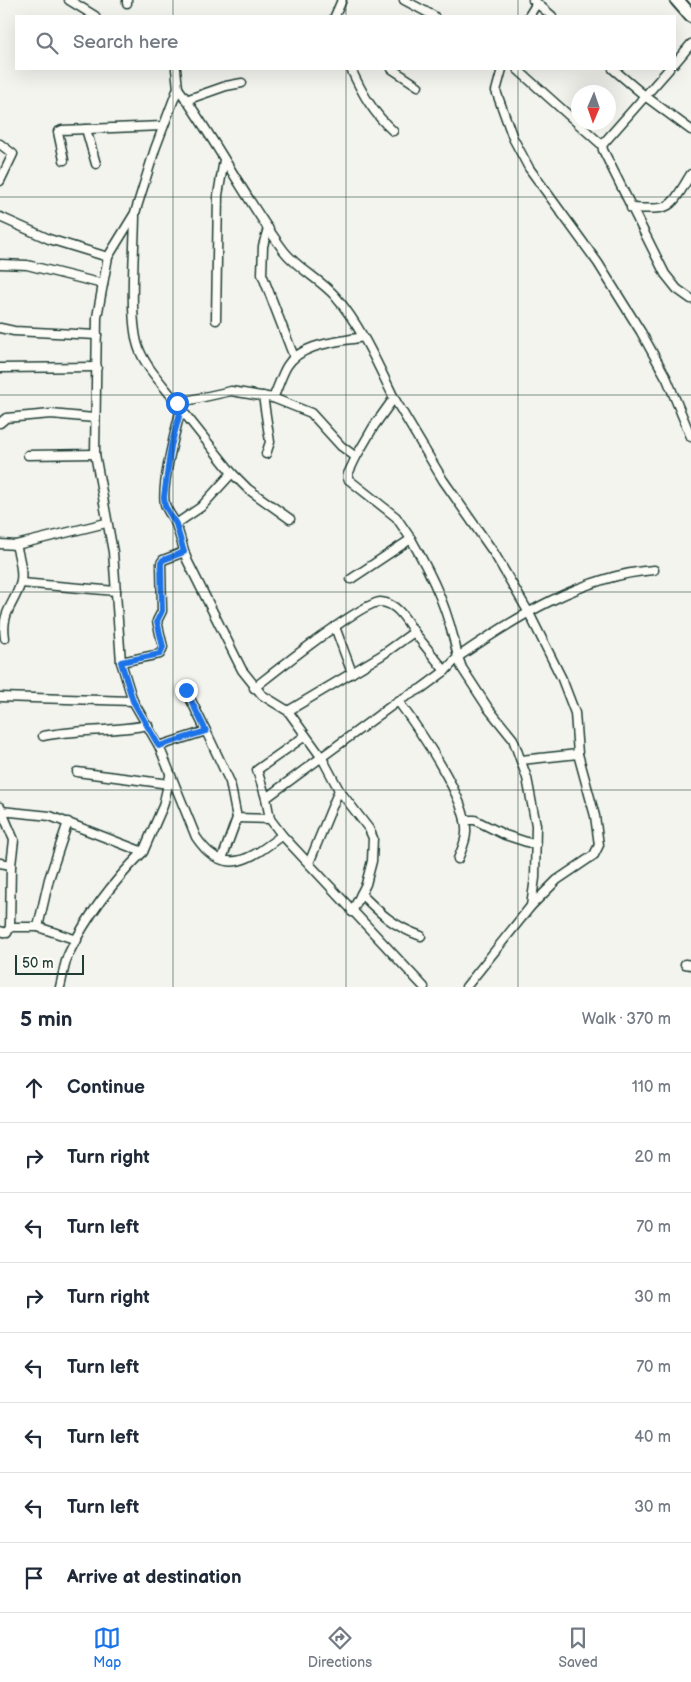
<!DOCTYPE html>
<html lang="en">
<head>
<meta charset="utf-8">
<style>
  :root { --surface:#fff; --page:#f6f6f7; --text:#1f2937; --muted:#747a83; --line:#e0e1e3; --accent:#1a73e8 }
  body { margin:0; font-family:"Balsamiq Sans",sans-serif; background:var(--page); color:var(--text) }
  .compass { position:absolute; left:571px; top:85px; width:45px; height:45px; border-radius:50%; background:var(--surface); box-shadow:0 5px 20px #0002; rotate:182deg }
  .scale { position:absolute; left:15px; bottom:12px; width:69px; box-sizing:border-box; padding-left:5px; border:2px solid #1f3d34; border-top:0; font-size:14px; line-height:18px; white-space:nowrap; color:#1f3d34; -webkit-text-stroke:4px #fdfcf7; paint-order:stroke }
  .stop { position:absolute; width:15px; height:15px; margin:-11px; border:4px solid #1a73e8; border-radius:50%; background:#fff }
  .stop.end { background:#1a73e8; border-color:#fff; box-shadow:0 1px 5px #0008 }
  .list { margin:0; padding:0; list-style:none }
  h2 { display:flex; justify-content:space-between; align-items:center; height:65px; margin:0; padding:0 20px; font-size:21px }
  h2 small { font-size:16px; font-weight:400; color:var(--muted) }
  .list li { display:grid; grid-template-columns:32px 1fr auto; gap:15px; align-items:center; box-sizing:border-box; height:70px; padding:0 20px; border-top:1px solid var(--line) }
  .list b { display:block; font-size:19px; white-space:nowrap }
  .list em { font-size:16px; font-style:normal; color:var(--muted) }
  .icon { flex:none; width:28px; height:28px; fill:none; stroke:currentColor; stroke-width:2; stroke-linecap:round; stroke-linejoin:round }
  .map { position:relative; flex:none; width:691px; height:987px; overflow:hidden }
  .search { position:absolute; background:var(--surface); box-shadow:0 5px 20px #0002; left:15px; right:15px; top:15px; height:55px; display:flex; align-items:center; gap:12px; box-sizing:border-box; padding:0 18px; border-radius:0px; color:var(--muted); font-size:19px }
  .sheet { height:625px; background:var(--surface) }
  nav { display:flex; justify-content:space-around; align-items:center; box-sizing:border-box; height:70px; border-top:1px solid var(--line); background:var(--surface); font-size:14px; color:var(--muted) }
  nav a { display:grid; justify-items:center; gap:2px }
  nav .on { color:var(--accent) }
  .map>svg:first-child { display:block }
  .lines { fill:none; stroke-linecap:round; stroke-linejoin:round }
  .street-casing { stroke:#1f3d34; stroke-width:11 }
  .primary-casing { stroke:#1f3d34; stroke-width:16 }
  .street { stroke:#fdfcf7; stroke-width:8 }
  .primary { stroke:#fdfcf7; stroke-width:12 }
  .route { stroke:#1a73e8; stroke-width:6 }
  .grid { fill:none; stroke:#1f3d34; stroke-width:1; stroke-opacity:0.55 }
</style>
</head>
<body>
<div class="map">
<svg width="691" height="987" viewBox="0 0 691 987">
  <rect width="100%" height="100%" fill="#f4f4ef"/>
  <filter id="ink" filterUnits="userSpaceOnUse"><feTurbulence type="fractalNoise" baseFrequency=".02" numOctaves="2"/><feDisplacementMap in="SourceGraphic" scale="10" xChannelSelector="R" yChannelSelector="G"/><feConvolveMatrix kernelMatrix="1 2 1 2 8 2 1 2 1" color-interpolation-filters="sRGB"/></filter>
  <g filter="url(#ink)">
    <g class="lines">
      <g class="street-casing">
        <g id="street">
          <polyline points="69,0 95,16"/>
          <polyline points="127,0 127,3"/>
          <polyline points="404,0 434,16"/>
          <polyline points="533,0 552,16"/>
          <polyline points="335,16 342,0"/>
          <polyline points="529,16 537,3"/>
          <polyline points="675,63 691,44"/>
          <path d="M176 69 178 88 155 149 135 213 108 257 97 317 95 454 113 552 121 662 133 701 159 746 196 837C224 879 251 859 282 835"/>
          <path d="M351 69C362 93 373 113 393 131"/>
          <polyline points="392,69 418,86"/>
          <polyline points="502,69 496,91 513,138 529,168 598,263 641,332 667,379 691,437"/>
          <polyline points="517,69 602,145 603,150 665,274 677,289 691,299"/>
          <polyline points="613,69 645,96 691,130"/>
          <path d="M178 88C216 140 245 199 284 251 298 269 320 279 335 296 361 326 377 363 394 398L374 426 356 457"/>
          <polyline points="186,100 226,86 242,83"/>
          <polyline points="86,129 96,164"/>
          <polyline points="0,144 13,154 0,181"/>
          <polyline points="602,145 669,69"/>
          <polyline points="64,160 58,132 62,130 163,126"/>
          <path d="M631 208C674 210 669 209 691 174"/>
          <path d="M135 213C135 247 128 320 139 349 148 372 168 389 181 409 176 428 161 487 165 504 167 511 173 518 176 524"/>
          <polyline points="0,217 49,239 108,257"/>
          <polyline points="268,228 263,246 262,274 294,357"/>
          <polyline points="0,264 27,265 103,284"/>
          <polyline points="216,320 218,195 224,160"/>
          <polyline points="0,328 14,331 97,335"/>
          <polyline points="0,368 97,367"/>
          <polyline points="263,396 270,442 266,454"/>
          <path d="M273 398C278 388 281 376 287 366 301 343 339 342 363 337"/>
          <polyline points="394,398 443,480 494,553 529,613 562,679 575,713 578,754 595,816 599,845 594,855 557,880 531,906"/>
          <polyline points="177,403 231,391 273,398 311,413 341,446 356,457 348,474 348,479 396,517 411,539 351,579"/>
          <polyline points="181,409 232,473 201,507 176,524 187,560 242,670 262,695 288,711 322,758 339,790 369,829 373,838 372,861 366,884 352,912"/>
          <polyline points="0,423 6,418 51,414 94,418"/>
          <polyline points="28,455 95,454"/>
          <polyline points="232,473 248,489 290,519"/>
          <path d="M411 539C435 581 448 610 458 657 515 618 583 575 654 570"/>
          <polyline points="0,544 16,545"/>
          <polyline points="21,583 116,591"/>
          <polyline points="335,627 352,673"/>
          <path d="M5 638C1 613 13 606 20 585 24 574 19 556 16 545L106 523"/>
          <polyline points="121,662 160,654 163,647 157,621 162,611 161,563 163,560 184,552"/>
          <polyline points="445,671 458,657 462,668 488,708 513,739 527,778 536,825 535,878 531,906 466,987"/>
          <path d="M254 688C273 673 364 600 381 602 397 603 406 620 414 632"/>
          <polyline points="186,690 206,731"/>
          <polyline points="0,697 133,701"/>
          <polyline points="398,701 266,798 270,819 282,835 424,987"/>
          <path d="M288 711 382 655 414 632 445 671 422 688 398 701C418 728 469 801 466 833 466 841 461 851 458 859"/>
          <path d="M43 736C78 729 113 732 148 725"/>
          <polyline points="159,746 206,731 230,782 237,818 270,819"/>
          <polyline points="521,760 578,754"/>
          <polyline points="77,772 169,784"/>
          <polyline points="266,798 257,770 305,736"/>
          <polyline points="0,807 14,840 11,865 10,927 7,933 0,931"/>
          <polyline points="1,811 50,816 143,852 163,806 170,776"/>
          <polyline points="465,820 475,820 505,835 536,845"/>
          <polyline points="222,859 237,818"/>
          <polyline points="0,863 11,865"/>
          <polyline points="309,863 339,790"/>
          <path d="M361 894C381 914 393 926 421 936"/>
          <polyline points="10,927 38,927 77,940"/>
          <polyline points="38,927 49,879 68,822"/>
          <polyline points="685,964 691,965"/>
          <path d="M60 987C63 976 64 963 69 953 87 916 114 881 143 852"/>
        </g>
      </g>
      <g class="primary-casing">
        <polyline id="primary" points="677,0 691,16"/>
      </g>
      <use href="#street" class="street"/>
      <use href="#primary" class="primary"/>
    </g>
  </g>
  <g class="lines" filter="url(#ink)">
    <polyline class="route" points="177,403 181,409 171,446 164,497 165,506 176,524 184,552 163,560 161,563 162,611 157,621 163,647 160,654 121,662 133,701 159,746 206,731 186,690"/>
  </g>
  <path class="grid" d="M173 0V16M346 0V16M518 0V16M173 69V987M346 69V987M518 69V987M0 197H691M0 395H691M0 592H691M0 790H691"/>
</svg>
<svg class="compass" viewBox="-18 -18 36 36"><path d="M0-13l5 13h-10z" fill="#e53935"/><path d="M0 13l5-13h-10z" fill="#747a83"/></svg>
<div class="scale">50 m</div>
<div class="stop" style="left:177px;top:403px"></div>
<div class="stop end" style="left:186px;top:690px"></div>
<div class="search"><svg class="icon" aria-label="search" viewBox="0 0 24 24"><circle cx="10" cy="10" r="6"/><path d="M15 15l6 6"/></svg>Search here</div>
</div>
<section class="sheet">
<h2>5 min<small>Walk · 370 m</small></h2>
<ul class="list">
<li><svg class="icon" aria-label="ahead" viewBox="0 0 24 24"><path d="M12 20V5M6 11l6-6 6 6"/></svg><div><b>Continue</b></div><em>110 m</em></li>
<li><svg class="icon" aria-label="right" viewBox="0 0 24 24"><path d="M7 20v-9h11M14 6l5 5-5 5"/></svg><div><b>Turn right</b></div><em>20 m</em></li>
<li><svg class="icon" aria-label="left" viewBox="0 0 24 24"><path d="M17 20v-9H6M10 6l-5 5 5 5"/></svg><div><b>Turn left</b></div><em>70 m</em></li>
<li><svg class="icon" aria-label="right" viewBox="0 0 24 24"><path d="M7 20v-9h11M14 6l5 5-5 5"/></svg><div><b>Turn right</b></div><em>30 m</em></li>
<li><svg class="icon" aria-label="left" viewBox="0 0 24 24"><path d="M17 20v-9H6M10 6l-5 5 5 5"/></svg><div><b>Turn left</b></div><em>70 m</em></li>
<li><svg class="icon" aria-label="left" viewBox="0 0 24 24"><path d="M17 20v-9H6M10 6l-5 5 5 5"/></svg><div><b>Turn left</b></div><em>40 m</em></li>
<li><svg class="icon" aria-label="left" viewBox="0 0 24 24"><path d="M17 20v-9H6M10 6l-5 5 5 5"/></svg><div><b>Turn left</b></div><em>30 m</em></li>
<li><svg class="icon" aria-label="arrive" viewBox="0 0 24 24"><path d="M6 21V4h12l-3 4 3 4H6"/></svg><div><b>Arrive at destination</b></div></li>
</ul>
</section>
<nav>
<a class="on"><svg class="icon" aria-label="map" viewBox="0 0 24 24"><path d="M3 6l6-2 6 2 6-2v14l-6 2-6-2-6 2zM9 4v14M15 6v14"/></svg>Map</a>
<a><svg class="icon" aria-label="directions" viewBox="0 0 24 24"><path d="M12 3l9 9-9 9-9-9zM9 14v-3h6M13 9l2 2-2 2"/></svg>Directions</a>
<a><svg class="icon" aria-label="saved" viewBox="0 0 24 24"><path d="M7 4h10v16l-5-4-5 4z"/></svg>Saved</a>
</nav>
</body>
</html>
